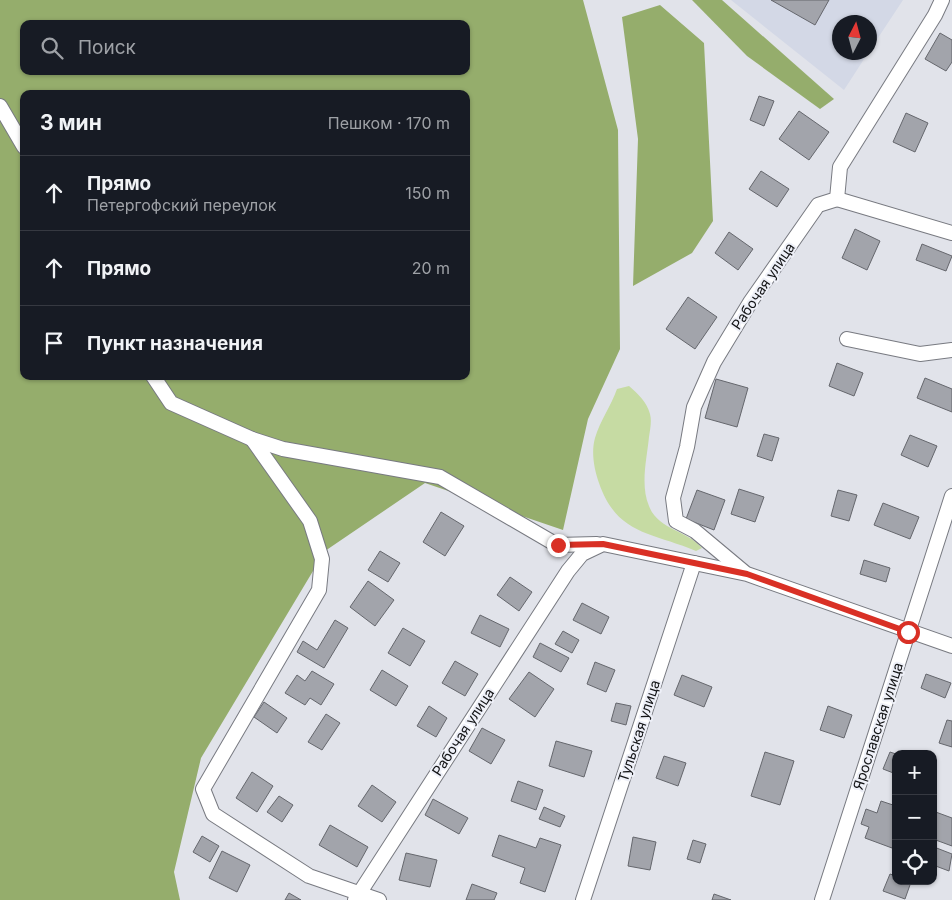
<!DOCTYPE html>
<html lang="ru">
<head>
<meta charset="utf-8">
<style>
  :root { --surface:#171b24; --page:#20242c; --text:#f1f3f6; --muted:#9ea1a6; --line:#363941 }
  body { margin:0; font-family:Inter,sans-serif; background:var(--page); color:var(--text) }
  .controls { position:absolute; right:15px; bottom:15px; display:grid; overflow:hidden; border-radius:10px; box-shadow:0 1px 4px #0004 }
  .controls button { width:45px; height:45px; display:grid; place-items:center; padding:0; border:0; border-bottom:1px solid var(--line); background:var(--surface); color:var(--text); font:25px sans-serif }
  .compass { position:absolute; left:832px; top:15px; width:45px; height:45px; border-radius:50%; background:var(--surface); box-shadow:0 1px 4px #0004; rotate:6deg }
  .stop { position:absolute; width:15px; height:15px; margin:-11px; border:4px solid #d93025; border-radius:50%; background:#fff }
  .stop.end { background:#d93025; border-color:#fff; box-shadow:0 1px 5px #0008 }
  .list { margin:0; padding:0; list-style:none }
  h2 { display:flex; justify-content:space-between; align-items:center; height:65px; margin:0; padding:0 20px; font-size:21px }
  h2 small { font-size:16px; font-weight:400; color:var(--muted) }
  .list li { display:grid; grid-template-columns:32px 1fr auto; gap:15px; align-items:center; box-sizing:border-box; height:75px; padding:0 20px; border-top:1px solid var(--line) }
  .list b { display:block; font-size:19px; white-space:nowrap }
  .list p { margin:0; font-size:16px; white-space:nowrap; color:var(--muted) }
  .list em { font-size:16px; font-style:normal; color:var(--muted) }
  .icon { flex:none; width:28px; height:28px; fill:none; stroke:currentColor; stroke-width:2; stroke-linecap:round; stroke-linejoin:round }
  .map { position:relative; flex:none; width:952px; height:900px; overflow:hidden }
  .search { position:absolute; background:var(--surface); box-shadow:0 1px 4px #0004; left:20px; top:20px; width:450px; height:55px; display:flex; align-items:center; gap:12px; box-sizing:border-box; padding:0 18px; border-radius:10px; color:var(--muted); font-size:19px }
  .panel { position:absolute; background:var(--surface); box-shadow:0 1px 4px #0004; left:20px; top:90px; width:450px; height:290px; border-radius:10px }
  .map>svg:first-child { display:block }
  .built { fill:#d3d8e6 }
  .green { fill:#c6dba3 }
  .forest { fill:#95ad6c; fill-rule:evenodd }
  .building { fill:#a2a4ab; stroke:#65676d }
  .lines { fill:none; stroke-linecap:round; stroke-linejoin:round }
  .minor-casing { stroke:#787a81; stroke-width:16 }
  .minor { stroke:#fff; stroke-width:14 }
  .route { stroke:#d93025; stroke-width:6 }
  .labels { text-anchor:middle; stroke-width:4; stroke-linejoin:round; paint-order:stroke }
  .street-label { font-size:14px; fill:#121315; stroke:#eef0f8 }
</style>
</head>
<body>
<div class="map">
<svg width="952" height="900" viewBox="0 0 952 900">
  <rect width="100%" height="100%" fill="#e1e3ea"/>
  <polygon class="built" points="731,0 903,0 870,50 870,22 840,22 840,52 868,53 844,90"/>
  <path class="green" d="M629 386C638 394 647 402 650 414 652 421 650 430 649 437 647 458 640 485 649 506 658 530 687 530 702 548L696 551C651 532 617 535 599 483 594 469 591 452 595 438 600 421 611 406 617 389Z"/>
  <g class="forest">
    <path d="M0 0H583L618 130 620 349 588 419 563 530 425 483 325 551 201 758 174 872 180 900H0ZM24 24H466V71H24ZM24 94H466V376H24Z"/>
    <polygon points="692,0 722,0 834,99 820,109 747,56"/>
    <polygon points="660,5 704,43 713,221 692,253 633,286 638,139 622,17"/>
  </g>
  <g class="building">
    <polygon points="771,0 829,0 815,25"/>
    <polygon points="940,33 952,40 952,62 946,71 925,59"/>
    <polygon points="759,96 774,101 764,126 750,120"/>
    <polygon points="799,111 829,132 809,160 779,139"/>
    <polygon points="906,113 928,123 915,152 893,142"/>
    <polygon points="761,171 789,189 777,207 749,189"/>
    <polygon points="855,229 880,241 867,270 842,258"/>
    <polygon points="729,232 753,249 738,270 715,253"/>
    <polygon points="922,244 952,256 946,271 916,260"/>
    <polygon points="688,297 717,317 695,349 666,329"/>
    <polygon points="837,363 863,373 854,396 829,386"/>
    <polygon points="925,378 952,389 952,412 917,398"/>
    <polygon points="716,379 748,388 737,427 705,418"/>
    <polygon points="764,434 779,438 772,461 757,456"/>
    <polygon points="910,435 937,446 928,467 901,455"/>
    <polygon points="739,489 764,497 755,522 731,514"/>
    <polygon points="697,490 725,500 714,530 686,519"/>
    <polygon points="838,490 857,495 849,521 831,516"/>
    <polygon points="883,503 919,517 910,539 874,525"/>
    <polygon points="441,512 464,526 445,556 423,542"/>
    <polygon points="380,551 400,563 388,582 368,570"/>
    <polygon points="864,560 890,568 886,582 860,574"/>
    <polygon points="510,577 532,592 519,611 497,595"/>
    <polygon points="368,581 394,600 375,626 350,607"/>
    <polygon points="582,603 609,617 601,634 573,620"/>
    <polygon points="480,615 509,629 500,647 471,633"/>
    <polygon points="335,620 348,628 324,668 297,652 303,641 317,650"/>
    <polygon points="403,628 425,641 410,666 388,653"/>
    <polygon points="563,631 579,640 572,653 555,644"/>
    <polygon points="540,643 569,658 561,672 533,657"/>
    <polygon points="455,661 478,674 465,696 442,683"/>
    <polygon points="595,662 615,670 606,692 587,684"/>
    <polygon points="382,670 408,686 396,706 370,690"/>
    <polygon points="312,671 334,684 321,705 310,698 305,705 285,693 297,675 305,681"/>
    <polygon points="529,672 554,689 535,717 509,699"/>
    <polygon points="926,674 951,683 945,698 921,688"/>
    <polygon points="682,675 712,687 704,707 674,695"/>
    <polygon points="264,702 287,718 277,733 254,717"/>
    <polygon points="616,703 631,706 626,725 611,721"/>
    <polygon points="429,706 447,718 436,737 417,726"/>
    <polygon points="828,706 852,715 844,738 820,730"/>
    <polygon points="326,714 340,723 322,750 308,742"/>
    <polygon points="947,720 952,721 952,747 939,743"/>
    <polygon points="482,728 505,740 491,764 469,751"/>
    <polygon points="556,741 592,751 584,777 549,766"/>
    <polygon points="765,752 794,761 780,805 751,796"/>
    <polygon points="890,752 896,754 896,774 883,769"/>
    <polygon points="664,756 686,763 678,786 656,778"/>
    <polygon points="252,772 273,786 257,812 236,798"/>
    <polygon points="518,781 543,790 536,810 511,801"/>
    <polygon points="372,785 396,802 382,822 358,806"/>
    <polygon points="279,796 293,805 282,822 267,812"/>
    <polygon points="433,799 468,818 459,834 425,815"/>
    <polygon points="881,801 896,806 896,837 892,848 865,838 869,827 861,824 866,809 877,813"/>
    <polygon points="544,807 565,816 560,827 539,819"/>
    <polygon points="933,811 952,818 952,846 933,839"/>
    <polygon points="330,825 368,847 357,867 319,845"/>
    <polygon points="499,835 536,848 540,838 561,845 545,892 520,883 525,868 492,856"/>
    <polygon points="202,836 219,846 210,862 193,852"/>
    <polygon points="633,837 656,842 650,870 628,866"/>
    <polygon points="693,840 706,844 700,863 687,859"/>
    <polygon points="934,847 952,854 949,871 933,865"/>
    <polygon points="222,851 250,865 237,892 209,878"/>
    <polygon points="406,853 437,860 430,887 399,880"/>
    <polygon points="890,874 896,876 896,881 911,882 905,899 883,891"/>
    <polygon points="472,884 497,893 494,900 466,900"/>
    <polygon points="289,893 301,900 285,900"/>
    <polygon points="714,894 731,900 712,900"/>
  </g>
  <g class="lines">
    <g class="minor-casing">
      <g id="minor">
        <polyline points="0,106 24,147"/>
        <polyline points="837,199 952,233"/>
        <polyline points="847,339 920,354 952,350"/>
        <polyline points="153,376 171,403 252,439 283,449 440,477 557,545 597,544"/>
        <polyline points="252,439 310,521 322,559 319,590 203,789 213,814 309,876 379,900"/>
        <polyline points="744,572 695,531 676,521 673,498 687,447 694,407 714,362 751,301 818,205 837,199 840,167 935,15 942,0"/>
        <polyline points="355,900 568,571 582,554 603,544 747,574 952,646"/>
        <polyline points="583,900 694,563"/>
        <polyline points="822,900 952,496"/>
      </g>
    </g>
    <use href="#minor" class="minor"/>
  </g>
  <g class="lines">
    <polyline class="route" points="558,545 603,544 747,574 908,632"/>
  </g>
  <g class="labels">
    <g class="street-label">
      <text transform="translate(763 286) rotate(-56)" y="5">Рабочая улица</text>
      <text transform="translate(878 726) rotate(-72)" y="5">Ярославская улица</text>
      <text transform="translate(639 731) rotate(-72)" y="5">Тульская улица</text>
      <text transform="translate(463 732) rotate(-57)" y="5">Рабочая улица</text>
    </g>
  </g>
</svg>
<div class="controls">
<button>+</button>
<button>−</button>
<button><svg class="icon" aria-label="locate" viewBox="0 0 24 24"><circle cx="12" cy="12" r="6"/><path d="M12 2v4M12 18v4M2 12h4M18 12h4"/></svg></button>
</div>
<svg class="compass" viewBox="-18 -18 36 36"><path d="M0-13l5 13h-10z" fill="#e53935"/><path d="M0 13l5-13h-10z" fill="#9ea1a6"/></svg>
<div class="stop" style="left:908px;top:632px"></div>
<div class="stop end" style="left:558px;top:545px"></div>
<div class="search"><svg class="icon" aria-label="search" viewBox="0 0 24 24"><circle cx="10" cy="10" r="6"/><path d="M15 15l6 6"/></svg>Поиск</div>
<section class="panel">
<h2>3 мин<small>Пешком · 170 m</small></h2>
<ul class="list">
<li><svg class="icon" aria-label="ahead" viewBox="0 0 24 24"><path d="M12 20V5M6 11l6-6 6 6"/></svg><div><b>Прямо</b><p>Петергофский переулок</p></div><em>150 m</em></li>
<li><svg class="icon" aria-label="ahead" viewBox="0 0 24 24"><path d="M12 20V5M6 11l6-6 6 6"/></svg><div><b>Прямо</b></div><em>20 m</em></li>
<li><svg class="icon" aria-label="arrive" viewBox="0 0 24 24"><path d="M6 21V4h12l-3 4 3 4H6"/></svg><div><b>Пункт назначения</b></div></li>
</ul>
</section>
</div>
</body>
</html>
